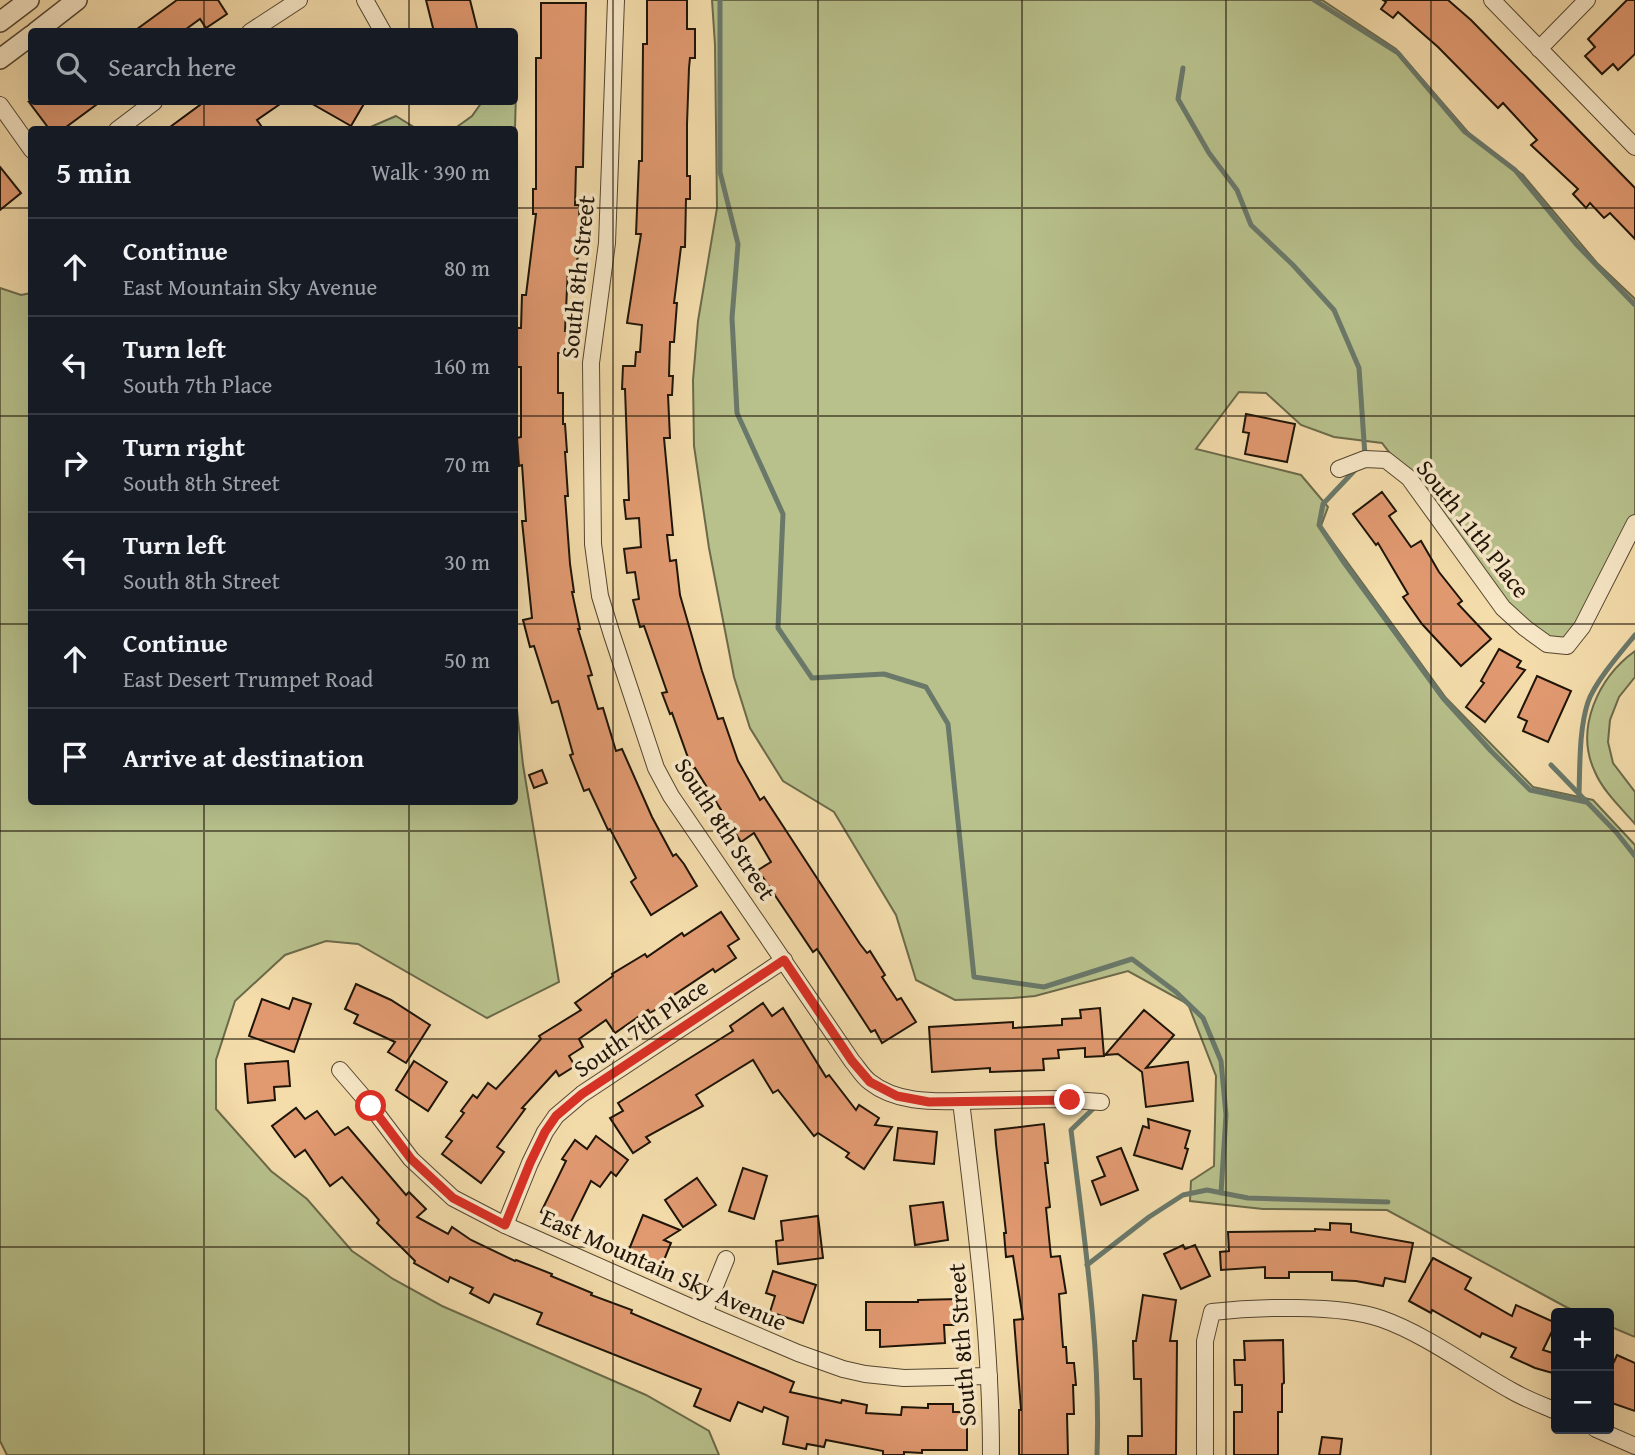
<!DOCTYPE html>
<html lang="en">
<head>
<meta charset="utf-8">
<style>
  :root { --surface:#171b24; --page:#242831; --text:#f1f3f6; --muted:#9ea1a6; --line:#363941 }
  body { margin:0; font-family:"Gentium Book Plus",serif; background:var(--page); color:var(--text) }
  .controls { position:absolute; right:21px; bottom:21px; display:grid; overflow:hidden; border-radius:7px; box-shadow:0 7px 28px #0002 }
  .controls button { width:63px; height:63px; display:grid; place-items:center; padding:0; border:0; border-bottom:2px solid var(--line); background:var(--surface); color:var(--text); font:35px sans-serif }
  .stop { position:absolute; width:21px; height:21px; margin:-16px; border:5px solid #d93025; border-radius:50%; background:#fff }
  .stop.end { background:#d93025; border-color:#fff; box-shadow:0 2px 7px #0008 }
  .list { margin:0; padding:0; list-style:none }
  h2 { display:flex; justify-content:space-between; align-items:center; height:91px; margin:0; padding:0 28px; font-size:30px }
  h2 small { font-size:23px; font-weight:400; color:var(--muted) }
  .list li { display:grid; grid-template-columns:46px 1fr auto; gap:21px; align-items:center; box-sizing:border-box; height:98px; padding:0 28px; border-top:2px solid var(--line) }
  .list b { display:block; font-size:26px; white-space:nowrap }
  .list p { margin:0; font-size:23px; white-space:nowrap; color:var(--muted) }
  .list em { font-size:23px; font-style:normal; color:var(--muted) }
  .icon { flex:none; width:38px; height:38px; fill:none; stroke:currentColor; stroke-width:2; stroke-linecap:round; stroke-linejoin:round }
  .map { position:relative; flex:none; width:1635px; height:1455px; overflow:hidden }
  .search { position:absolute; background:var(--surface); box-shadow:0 7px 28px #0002; left:28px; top:28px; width:490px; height:77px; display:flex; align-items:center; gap:18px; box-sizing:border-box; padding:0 24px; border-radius:7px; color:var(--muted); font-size:26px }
  .panel { position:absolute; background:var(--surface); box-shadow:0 7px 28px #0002; left:28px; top:126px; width:490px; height:679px; border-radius:7px }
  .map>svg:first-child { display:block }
  .grass { fill:#b8c18c; stroke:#6b6a4a; stroke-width:2 }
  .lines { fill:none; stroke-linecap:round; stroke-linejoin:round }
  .stream { stroke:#6a786a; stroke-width:5 }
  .building { fill:#e19970; stroke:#1e1407; stroke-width:2 }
  .minor-casing { stroke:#544630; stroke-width:18 }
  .tertiary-casing { stroke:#544630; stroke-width:22 }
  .minor { stroke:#f8e8c8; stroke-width:16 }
  .tertiary { stroke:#f8e8c8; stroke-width:19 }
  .route { stroke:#d93025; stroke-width:9 }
  .grid { fill:none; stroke:#1e1407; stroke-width:2; stroke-opacity:0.55 }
  .labels { text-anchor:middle; stroke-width:7; stroke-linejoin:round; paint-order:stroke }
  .street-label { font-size:24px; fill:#1e1407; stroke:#f8e8c8 }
</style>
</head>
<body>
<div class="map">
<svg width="1635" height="1455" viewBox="0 0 1635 1455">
  <rect width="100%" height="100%" fill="#f4dcab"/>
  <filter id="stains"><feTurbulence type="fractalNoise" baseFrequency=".00286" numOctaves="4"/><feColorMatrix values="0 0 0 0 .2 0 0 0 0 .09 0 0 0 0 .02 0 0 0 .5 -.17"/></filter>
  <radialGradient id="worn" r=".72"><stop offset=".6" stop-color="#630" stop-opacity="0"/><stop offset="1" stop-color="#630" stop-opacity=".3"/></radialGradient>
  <g class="grass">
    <polygon points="712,0 1322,0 1396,49 1473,138 1523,175 1597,263 1635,299 1635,523 1567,646 1524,628 1382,443 1334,437 1301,425 1266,393 1239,392 1196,449 1301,475 1328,507 1321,526 1446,698 1533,787 1593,800 1635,845 1635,1337 1609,1326 1609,1313 1580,1313 1566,1307 1387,1210 1263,1209 1190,1201 1191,1181 1214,1166 1216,1076 1188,1004 1128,971 1035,996 1013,998 955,1000 916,980 896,915 834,812 783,781 750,728 734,677 709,548 694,446 693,380 698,321 717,208 715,45"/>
    <polygon points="515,90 516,90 515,130 454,129 472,116 482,102 514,102"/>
    <polygon points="396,116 417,129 366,129"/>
    <polygon points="0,288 21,295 31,293 32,802 514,802 515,692 523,765 559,982 487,1018 358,944 326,941 285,955 235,1001 216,1060 216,1109 271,1171 307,1199 352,1251 393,1279 442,1306 646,1395 709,1431 719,1455 7,1455 0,1441"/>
    <path d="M1635 651V677L1619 697 1610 720 1608 742 1613 763 1635 792V824C1621 808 1603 791 1595 772 1574 728 1599 677 1635 651Z"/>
  </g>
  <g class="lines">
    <g class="stream">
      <polyline points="720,0 720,172 738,244 732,318 737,413 783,514 778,628 812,678 884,674 926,687 948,724 974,977 1044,987 1132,959 1176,992 1203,1018 1221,1061 1226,1115 1221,1193"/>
      <polyline points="1314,0 1398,53 1464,131 1515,170 1576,244 1635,305"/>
      <polyline points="1183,68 1178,99 1209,153 1237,190 1251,225 1293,265 1334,310 1359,368 1365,456"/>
      <polyline points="1356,469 1323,504 1319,525 1345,564 1443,698 1491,751 1530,790 1586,802"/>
      <polyline points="1551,765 1616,832 1635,856"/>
      <path d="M1579 794C1580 766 1579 729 1588 702 1595 682 1621 652 1635 635"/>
      <path d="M1096 1106 1071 1130C1084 1237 1101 1347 1097 1455"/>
      <polyline points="1087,1265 1149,1217 1183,1195 1207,1190 1248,1198 1388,1202"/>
    </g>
  </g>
  <g class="building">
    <polygon points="177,0 218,0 227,14 206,28 200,19 182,32 133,32"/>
    <polygon points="426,0 470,0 478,32 434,32"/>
    <polygon points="647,0 687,0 687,29 695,29 695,58 690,58 689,68 687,124 687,176 690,176 690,199 686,199 685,247 681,247 674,303 677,303 674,342 670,342 669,376 673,376 672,395 668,395 670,438 664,438 673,535 667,535 670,561 676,560 680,595 702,671 718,719 723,718 738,761 760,800 764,797 860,944 867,953 870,951 885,975 882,977 897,1000 901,998 916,1022 882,1043 875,1030 871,1032 817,949 813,952 758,870 771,862 754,833 741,842 695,768 692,769 672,713 670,714 662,693 667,692 644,626 640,627 633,600 639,599 635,572 627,573 624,549 641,547 639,518 626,519 624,500 629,500 625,389 622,389 623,366 635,366 636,352 640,352 642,325 627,323 641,234 636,234 639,161 642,161 643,44 647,44"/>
    <polygon points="1383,0 1448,0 1471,20 1635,188 1635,239 1610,213 1604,218 1590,203 1586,208 1573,194 1578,189 1531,145 1537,140 1503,103 1498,108 1438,47 1398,12 1393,18 1381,9 1386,2"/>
    <polygon points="1627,0 1635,0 1635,54 1618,70 1613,64 1602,74 1585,56 1595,47 1588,39"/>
    <polygon points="541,3 586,3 583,167 576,167 575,205 579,205 580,241 576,269 568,268 565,331 568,331 567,353 558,353 558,393 563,393 563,424 565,424 567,452 565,452 568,496 565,496 570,564 574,592 572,592 580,629 578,629 592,675 588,676 598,709 603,708 616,751 622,749 652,817 673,856 676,854 684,864 697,886 651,915 631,882 636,878 610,829 608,830 589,789 584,791 570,755 573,754 558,701 552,703 534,646 530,647 523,620 532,618 522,521 526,521 522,465 519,466 517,438 521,437 521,367 514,367 514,328 521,328 522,295 526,295 536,214 533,214 533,189 536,189 536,58 541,58"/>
    <polygon points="29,102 100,102 62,130 50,130"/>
    <polygon points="204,102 283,102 257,120 264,130 166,130"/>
    <polygon points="309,102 365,102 351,126"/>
    <polygon points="0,167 21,193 0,210"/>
    <polygon points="1246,414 1295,424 1287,462 1245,454 1249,433 1243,432"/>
    <polygon points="1382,492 1396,511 1389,516 1411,547 1421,541 1439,572 1462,601 1458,604 1491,639 1461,666 1422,624 1403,597 1408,594 1378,543 1376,545 1353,514"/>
    <polygon points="1499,649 1521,661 1517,667 1525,670 1485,722 1466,707 1484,683 1481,681"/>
    <polygon points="1537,676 1571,691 1548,742 1523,731 1527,721 1518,717"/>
    <polygon points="542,770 547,783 534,788 529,775"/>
    <polygon points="721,912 739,939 728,946 736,958 715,972 713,969 671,997 673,999 650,1013 648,1010 615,1033 606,1020 579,1039 583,1047 569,1056 575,1066 559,1076 556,1071 522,1108 525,1109 497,1147 504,1152 481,1183 442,1154 452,1141 446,1137 464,1113 461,1111 473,1095 477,1098 488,1083 496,1089 541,1039 539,1036 581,1010 575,1003 613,976 612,974 645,954 647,957 682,933 684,936"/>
    <polygon points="356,984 391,1000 430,1025 406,1063 388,1052 395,1042 354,1023 358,1015 345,1009"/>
    <polygon points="293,998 311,1004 294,1052 249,1036 262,999 289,1009"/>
    <polygon points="763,1003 772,1016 783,1008 826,1077 829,1075 856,1110 859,1105 879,1118 875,1125 892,1127 864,1169 846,1157 849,1153 818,1133 814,1136 778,1090 773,1093 753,1060 696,1095 703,1106 646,1137 650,1142 633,1153 610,1118 623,1111 618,1103 733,1031 730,1026"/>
    <polygon points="1100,1008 1104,1056 1085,1057 1085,1048 1058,1050 1059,1058 1043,1059 1044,1070 990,1072 990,1068 932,1072 929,1027 1013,1022 1013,1028 1062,1025 1062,1019 1081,1018 1080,1010"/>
    <polygon points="1144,1010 1174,1035 1146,1068 1188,1062 1193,1101 1146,1107 1142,1072 1118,1054 1105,1055"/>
    <polygon points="288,1061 290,1086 274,1087 275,1100 248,1103 245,1064"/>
    <polygon points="414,1061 447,1082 428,1111 396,1090"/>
    <polygon points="296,1108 305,1119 317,1111 335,1135 348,1127 406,1195 409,1192 426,1209 417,1217 448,1234 452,1227 471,1240 515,1261 516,1260 552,1274 551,1276 592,1293 591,1295 632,1310 631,1313 794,1382 790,1392 841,1403 842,1400 867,1405 866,1413 901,1415 902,1407 928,1408 928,1404 953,1404 953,1412 967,1412 967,1450 922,1450 922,1453 904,1452 904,1455 883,1455 883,1451 826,1440 824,1447 807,1444 806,1449 783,1444 788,1417 764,1407 762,1412 738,1402 730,1421 694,1406 701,1389 537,1324 542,1313 494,1294 489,1303 470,1293 473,1288 450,1277 448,1282 414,1263 415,1261 377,1223 379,1220 342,1177 330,1186 305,1150 295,1157 272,1126"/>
    <polygon points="1148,1119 1190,1131 1185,1148 1188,1149 1182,1169 1134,1155 1143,1126 1149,1128"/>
    <polygon points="1044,1124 1048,1163 1045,1163 1050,1207 1046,1208 1051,1257 1060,1256 1066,1293 1059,1294 1063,1347 1066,1347 1067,1363 1074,1363 1076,1385 1073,1385 1074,1414 1067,1414 1068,1455 1019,1455 1019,1410 1021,1410 1014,1320 1023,1319 1013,1256 1006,1257 1004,1233 1006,1233 996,1144 995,1130"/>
    <polygon points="898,1128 937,1132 934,1164 894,1160"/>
    <polygon points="596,1136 628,1160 616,1176 611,1172 600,1187 591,1181 569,1226 541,1212 566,1161 562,1159 575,1140 587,1149"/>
    <polygon points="1121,1148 1138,1190 1101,1205 1092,1181 1105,1176 1097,1157"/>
    <polygon points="743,1168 767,1176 754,1219 729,1211"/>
    <polygon points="697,1178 716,1205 683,1227 665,1200"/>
    <polygon points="943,1202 948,1240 915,1245 910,1206"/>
    <polygon points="643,1215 680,1230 664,1240 671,1243 662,1265 628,1252"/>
    <polygon points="818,1216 823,1258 778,1264 776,1241 783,1240 781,1221"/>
    <polygon points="1330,1223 1351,1224 1351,1232 1413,1243 1405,1282 1385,1278 1383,1286 1356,1281 1332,1280 1332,1272 1289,1272 1289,1278 1265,1278 1265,1267 1221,1270 1220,1252 1229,1251 1228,1232 1315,1231 1315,1229 1330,1230"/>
    <polygon points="1183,1245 1185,1249 1195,1245 1210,1276 1181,1289 1164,1254"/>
    <polygon points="1433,1258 1471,1278 1465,1289 1512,1316 1516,1305 1556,1323 1543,1350 1556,1354 1556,1374 1535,1368 1511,1357 1516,1348 1482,1333 1480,1337 1432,1310 1431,1313 1409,1301"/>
    <polygon points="773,1271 816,1285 803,1323 770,1312 775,1296 766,1293"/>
    <polygon points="1143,1295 1176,1300 1170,1341 1177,1341 1176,1455 1128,1455 1128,1436 1142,1436 1141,1379 1134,1379 1133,1341 1136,1341"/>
    <polygon points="958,1299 958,1325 944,1325 945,1343 880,1347 880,1330 866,1330 866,1302 918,1302 918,1300"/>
    <polygon points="1283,1340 1284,1383 1282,1384 1282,1412 1278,1412 1278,1455 1234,1455 1234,1412 1242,1412 1242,1385 1235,1385 1234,1360 1245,1360 1244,1341"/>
    <polygon points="1617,1355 1635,1363 1635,1411 1609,1402 1609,1360 1614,1362"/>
    <polygon points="1322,1437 1342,1439 1340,1455 1319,1455"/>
  </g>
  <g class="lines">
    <g class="minor-casing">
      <g id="minor">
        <polyline points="365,0 383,32"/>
        <path d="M616 0 607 243 591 363 593 544 600 596 612 635 656 768 671 796 852 1061C858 1068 863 1077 870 1082 895 1102 930 1102 961 1101 975 1219 991 1336 991 1455"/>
        <polyline points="1492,0 1635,147"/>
        <polyline points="250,32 299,0"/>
        <polyline points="1539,49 1587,0"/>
        <polyline points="0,105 32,150"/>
        <polyline points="117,130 154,102"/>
        <polyline points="1339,469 1365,459 1386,460 1409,478 1503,608 1525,628 1547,644 1567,646 1582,627 1635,523"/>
        <polyline points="340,1070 371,1106 411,1159 453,1198 505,1225 704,1313 798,1353 843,1369 865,1374 904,1378 989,1376"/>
        <polyline points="961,1101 1058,1099 1101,1102"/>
        <polyline points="505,1225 530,1163 545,1132 556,1116 582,1094 784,960"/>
        <polyline points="704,1313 726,1259"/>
        <polyline points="1596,1429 1635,1446"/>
        <path d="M1205 1455V1341L1212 1312C1257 1307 1340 1304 1382 1319 1425 1334 1472 1369 1512 1391 1526 1399 1542 1405 1556 1411"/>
      </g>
    </g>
    <g class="tertiary-casing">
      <g id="tertiary">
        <polyline points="0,22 29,0"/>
        <polyline points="36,32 77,0"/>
        <polyline points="0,59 32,35"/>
      </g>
    </g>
    <use href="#minor" class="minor"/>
    <use href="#tertiary" class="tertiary"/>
  </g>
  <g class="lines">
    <polyline class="route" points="371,1106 411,1159 453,1198 505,1225 530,1163 545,1132 556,1116 582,1094 784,960 852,1061 870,1082 897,1096 929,1102 1070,1100"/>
  </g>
  <path class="grid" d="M204 0V32M409 0V32M613 0V1455M818 0V1455M1022 0V1455M1226 0V1455M1431 0V1455M204 102V130M409 102V130M0 208H32M514 208H1635M0 416H32M514 416H1635M0 624H32M514 624H1635M204 802V1455M409 802V1455M0 831H1635M0 1039H1635M0 1247H1635"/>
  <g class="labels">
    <g class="street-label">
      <text transform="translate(578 277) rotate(-84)" y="8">South 8th Street</text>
      <text transform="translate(1473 529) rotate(52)" y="8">South 11th Place</text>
      <text transform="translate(725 829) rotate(57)" y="8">South 8th Street</text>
      <text transform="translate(641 1028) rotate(-34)" y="8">South 7th Place</text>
      <text transform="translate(664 1270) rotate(24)" y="8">East Mountain Sky Avenue</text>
      <text transform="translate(962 1345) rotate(-94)" y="8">South 8th Street</text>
    </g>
  </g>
  <rect width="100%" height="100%" filter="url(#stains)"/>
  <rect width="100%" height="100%" fill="url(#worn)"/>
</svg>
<div class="controls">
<button>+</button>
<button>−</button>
</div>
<div class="stop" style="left:371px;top:1106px"></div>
<div class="stop end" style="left:1070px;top:1100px"></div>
<div class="search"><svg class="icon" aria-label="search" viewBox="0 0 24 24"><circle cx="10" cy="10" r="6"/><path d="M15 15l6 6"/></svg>Search here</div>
<section class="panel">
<h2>5 min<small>Walk · 390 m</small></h2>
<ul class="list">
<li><svg class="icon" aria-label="ahead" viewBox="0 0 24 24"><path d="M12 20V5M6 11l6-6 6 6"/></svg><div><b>Continue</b><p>East Mountain Sky Avenue</p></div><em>80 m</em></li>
<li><svg class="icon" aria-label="left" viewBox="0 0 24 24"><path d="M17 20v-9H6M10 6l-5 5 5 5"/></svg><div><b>Turn left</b><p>South 7th Place</p></div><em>160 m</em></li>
<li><svg class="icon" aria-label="right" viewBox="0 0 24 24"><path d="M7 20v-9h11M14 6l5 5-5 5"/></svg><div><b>Turn right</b><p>South 8th Street</p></div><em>70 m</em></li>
<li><svg class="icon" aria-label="left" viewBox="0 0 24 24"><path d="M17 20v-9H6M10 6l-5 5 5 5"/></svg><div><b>Turn left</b><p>South 8th Street</p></div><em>30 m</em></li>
<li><svg class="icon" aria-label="ahead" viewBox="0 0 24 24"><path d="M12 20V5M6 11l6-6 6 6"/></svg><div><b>Continue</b><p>East Desert Trumpet Road</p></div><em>50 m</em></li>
<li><svg class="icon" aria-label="arrive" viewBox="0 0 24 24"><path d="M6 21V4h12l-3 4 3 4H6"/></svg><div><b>Arrive at destination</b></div></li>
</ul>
</section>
</div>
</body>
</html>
